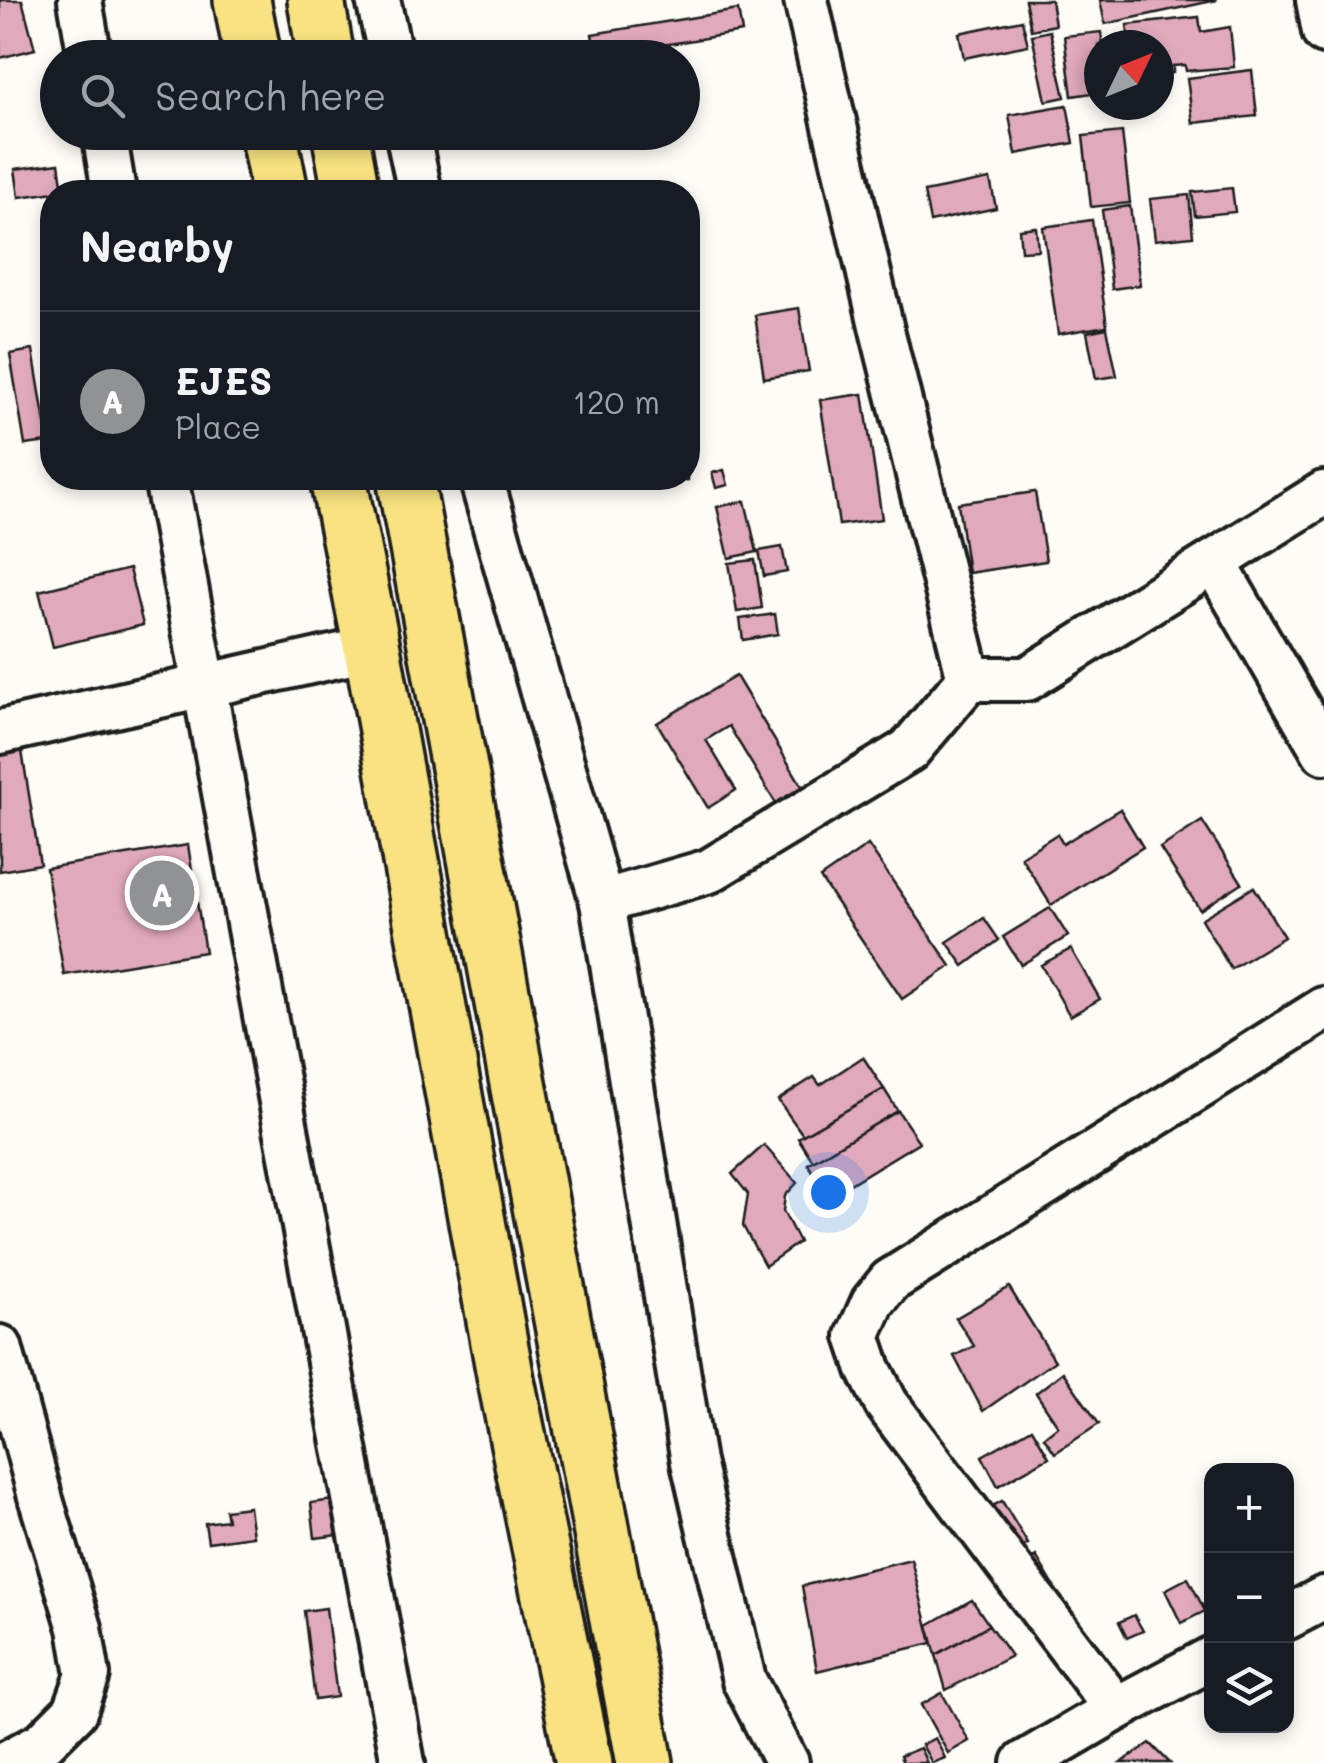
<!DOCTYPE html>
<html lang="en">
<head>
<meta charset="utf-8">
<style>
  :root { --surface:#171b24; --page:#20242c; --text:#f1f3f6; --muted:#9ea1a6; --line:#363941; --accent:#919294 }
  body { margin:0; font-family:Mali,sans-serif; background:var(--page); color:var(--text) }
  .controls { position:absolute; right:30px; bottom:30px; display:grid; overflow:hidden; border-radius:20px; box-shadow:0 5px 15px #0003 }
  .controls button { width:90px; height:90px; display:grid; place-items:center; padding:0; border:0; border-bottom:2px solid var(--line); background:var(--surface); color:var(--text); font:50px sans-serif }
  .compass { position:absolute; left:1084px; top:30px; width:90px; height:90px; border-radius:50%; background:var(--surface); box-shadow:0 5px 15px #0003; rotate:47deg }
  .you { position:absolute; left:828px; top:1192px; width:35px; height:35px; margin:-25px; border:8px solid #fff; border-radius:50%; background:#1a73e8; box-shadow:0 0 0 15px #1a73e833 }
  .badge { display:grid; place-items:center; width:65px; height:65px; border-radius:50%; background:var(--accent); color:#fff; font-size:32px; font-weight:700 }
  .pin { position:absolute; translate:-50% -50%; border:5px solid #fff; box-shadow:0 2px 10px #0006 }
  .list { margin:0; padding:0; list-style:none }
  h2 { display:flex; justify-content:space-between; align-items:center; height:130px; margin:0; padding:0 40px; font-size:42px }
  h2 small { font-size:32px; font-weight:400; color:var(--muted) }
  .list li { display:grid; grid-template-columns:65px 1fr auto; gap:30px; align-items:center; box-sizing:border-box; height:180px; padding:0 40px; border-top:2px solid var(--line) }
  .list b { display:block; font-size:38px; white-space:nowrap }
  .list p { margin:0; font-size:32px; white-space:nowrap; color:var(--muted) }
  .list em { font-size:32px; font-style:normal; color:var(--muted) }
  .icon { flex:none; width:55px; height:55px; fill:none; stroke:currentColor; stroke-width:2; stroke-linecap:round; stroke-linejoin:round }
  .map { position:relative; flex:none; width:1324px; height:1763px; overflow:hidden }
  .search { position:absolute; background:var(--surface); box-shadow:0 5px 15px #0003; left:40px; top:40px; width:660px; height:110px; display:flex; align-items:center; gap:25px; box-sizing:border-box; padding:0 35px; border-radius:55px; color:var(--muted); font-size:38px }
  .panel { position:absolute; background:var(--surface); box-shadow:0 5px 15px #0003; left:40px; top:180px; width:660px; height:310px; border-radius:40px }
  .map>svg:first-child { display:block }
  .building { fill:#e0a9bc; stroke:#1c1c1c; stroke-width:2.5 }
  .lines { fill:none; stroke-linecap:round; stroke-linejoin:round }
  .street-casing { stroke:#1c1c1c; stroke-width:50 }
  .primary-casing { stroke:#1c1c1c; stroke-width:62 }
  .street { stroke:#fdfcf7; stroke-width:42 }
  .primary { stroke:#f8e281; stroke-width:55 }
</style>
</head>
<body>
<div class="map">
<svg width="1324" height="1763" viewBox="0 0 1324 1763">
  <rect width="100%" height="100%" fill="#fdfcf7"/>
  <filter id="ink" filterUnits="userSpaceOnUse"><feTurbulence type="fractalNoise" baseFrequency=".01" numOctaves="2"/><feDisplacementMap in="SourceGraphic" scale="20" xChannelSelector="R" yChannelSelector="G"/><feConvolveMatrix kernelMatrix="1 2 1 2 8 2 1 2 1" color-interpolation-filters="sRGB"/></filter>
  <g filter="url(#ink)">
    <g class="building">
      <polygon points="0,0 22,0 35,49 0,58"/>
      <polygon points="1025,0 1051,0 1055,25 1031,30"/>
      <polygon points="1100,0 1217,0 1105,24"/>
      <polygon points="738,10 742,32 596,56 592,34"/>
      <polygon points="1199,17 1201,32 1230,27 1234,67 1186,71 1185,65 1173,66 1173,73 1159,75 1159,45 1129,45 1127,25"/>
      <polygon points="1022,20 1028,45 964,58 959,33"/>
      <polygon points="1050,31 1065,97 1046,101 1032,35"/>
      <polygon points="1101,32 1103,45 1099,45 1099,92 1072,96 1064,36"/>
      <polygon points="1252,70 1257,116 1193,123 1187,78"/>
      <polygon points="1067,105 1074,143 1016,154 1009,115"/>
      <polygon points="1122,132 1130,203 1091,207 1083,136"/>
      <polygon points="59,163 63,191 19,197 15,169"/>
      <polygon points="990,179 996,208 930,222 924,192"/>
      <polygon points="1232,188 1235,212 1195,216 1192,192"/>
      <polygon points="1189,195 1193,236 1155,240 1150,199"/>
      <polygon points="1130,206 1140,285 1112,289 1102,210"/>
      <polygon points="1092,220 1107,326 1058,334 1043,227"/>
      <polygon points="1036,227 1038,250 1021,251 1019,229"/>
      <polygon points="799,308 809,371 764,378 755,315"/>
      <polygon points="1107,328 1117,376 1096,379 1087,332"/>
      <polygon points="33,350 48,442 25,445 10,354"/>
      <polygon points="863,394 882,519 839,525 820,400"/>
      <polygon points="724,470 728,485 716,488 712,473"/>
      <polygon points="688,471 688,480 610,487 609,478 688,478"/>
      <polygon points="1035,492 1046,561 968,573 958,503"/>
      <polygon points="745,501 757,552 729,558 717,507"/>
      <polygon points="782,547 787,572 764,576 759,551"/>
      <polygon points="755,560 762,608 737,612 729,563"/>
      <polygon points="129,569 143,625 53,647 39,591"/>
      <polygon points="775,614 778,634 743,640 740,619"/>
      <polygon points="736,676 808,796 781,812 729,726 706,740 736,790 708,808 657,723"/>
      <polygon points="22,751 40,864 0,871 0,755"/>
      <polygon points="1120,809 1143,847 1051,905 1021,857 1057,834 1063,844"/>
      <polygon points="1202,821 1242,883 1200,910 1160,848"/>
      <polygon points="188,845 205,952 64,975 46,868"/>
      <polygon points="868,845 951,966 902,999 820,878"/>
      <polygon points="1254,887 1284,937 1231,969 1201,919"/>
      <polygon points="1050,908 1068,936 1021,965 1003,937"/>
      <polygon points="984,918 999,940 964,966 947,942"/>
      <polygon points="1071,949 1100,999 1070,1016 1041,965"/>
      <polygon points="863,1057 884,1089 803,1135 778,1100 814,1077 820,1085"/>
      <polygon points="884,1089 898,1111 813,1161 798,1138"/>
      <polygon points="898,1111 919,1142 827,1198 808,1164"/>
      <polygon points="764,1145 797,1183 785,1196 783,1211 799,1242 765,1266 743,1226 748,1194 732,1174"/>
      <polygon points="1009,1287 1055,1361 983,1411 954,1356 974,1346 956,1318"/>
      <polygon points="1063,1372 1099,1424 1055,1453 1044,1437 1058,1426 1036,1393"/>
      <polygon points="1032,1428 1049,1457 998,1486 982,1456"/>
      <polygon points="334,1500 339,1535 315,1538 311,1503"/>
      <polygon points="1002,1501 1028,1544 1013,1552 987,1509"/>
      <polygon points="249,1507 253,1536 208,1542 205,1523 227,1520 225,1510"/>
      <polygon points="1036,1556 1054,1586 1042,1593 1025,1563"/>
      <polygon points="911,1559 932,1643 817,1671 802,1586"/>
      <polygon points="1188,1578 1205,1611 1181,1623 1165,1590"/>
      <polygon points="972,1600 989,1625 936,1655 928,1625"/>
      <polygon points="326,1608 337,1697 315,1700 304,1611"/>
      <polygon points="1134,1615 1143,1631 1127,1638 1119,1622"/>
      <polygon points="989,1625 1011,1656 946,1690 936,1655"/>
      <polygon points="942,1693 969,1741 948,1753 921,1705"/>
      <polygon points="935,1738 945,1758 932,1763 922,1745"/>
      <polygon points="1150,1743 1170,1763 1121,1763"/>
      <polygon points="920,1748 927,1763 903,1763 900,1756"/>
    </g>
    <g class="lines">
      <g class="street-casing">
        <g id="street">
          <polyline points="80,0 90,58"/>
          <polyline points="378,0 391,58"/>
          <polyline points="806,0 882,330 969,679"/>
          <polyline points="1318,0 1324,32"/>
          <polyline points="104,132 114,192"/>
          <polyline points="407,132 420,192"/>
          <polyline points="166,478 403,1763"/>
          <polyline points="481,478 602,902 693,1462 744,1680 787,1763"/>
          <polyline points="1214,562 1324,752"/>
          <polyline points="969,679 1027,679 1324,493"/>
          <polyline points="0,732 372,648"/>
          <polyline points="602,902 709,871 909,750 969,679"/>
          <polyline points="0,1347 41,1500 80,1628 88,1675 75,1711 43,1743 6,1763"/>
          <polyline points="1286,1618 1324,1598"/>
          <polyline points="1116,1709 886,1403 869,1369 858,1336 873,1302 890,1281 1324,1009"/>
          <polyline points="1024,1763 1116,1709 1212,1658"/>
        </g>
      </g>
      <g class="primary-casing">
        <g id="primary">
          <polyline points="242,0 253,58"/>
          <polyline points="316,0 326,58"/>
          <polyline points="268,132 280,192"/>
          <polyline points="340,132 351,192"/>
          <polyline points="338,478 372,648 506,1380 584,1763"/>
          <polyline points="405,478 645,1763"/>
        </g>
      </g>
      <use href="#street" class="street"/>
      <use href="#primary" class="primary"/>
    </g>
  </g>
</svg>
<div class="controls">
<button>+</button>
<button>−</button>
<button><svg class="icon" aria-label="layers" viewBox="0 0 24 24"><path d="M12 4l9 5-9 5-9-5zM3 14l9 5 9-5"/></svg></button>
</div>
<svg class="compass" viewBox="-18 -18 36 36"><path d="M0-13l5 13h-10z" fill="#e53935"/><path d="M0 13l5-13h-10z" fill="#9ea1a6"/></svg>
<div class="you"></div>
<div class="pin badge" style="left:162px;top:893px">A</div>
<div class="search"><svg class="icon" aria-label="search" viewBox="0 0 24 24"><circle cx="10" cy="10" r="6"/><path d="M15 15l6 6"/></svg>Search here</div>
<section class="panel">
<h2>Nearby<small></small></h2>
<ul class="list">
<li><span class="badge">A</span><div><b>EJES</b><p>Place</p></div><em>120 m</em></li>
</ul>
</section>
</div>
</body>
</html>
